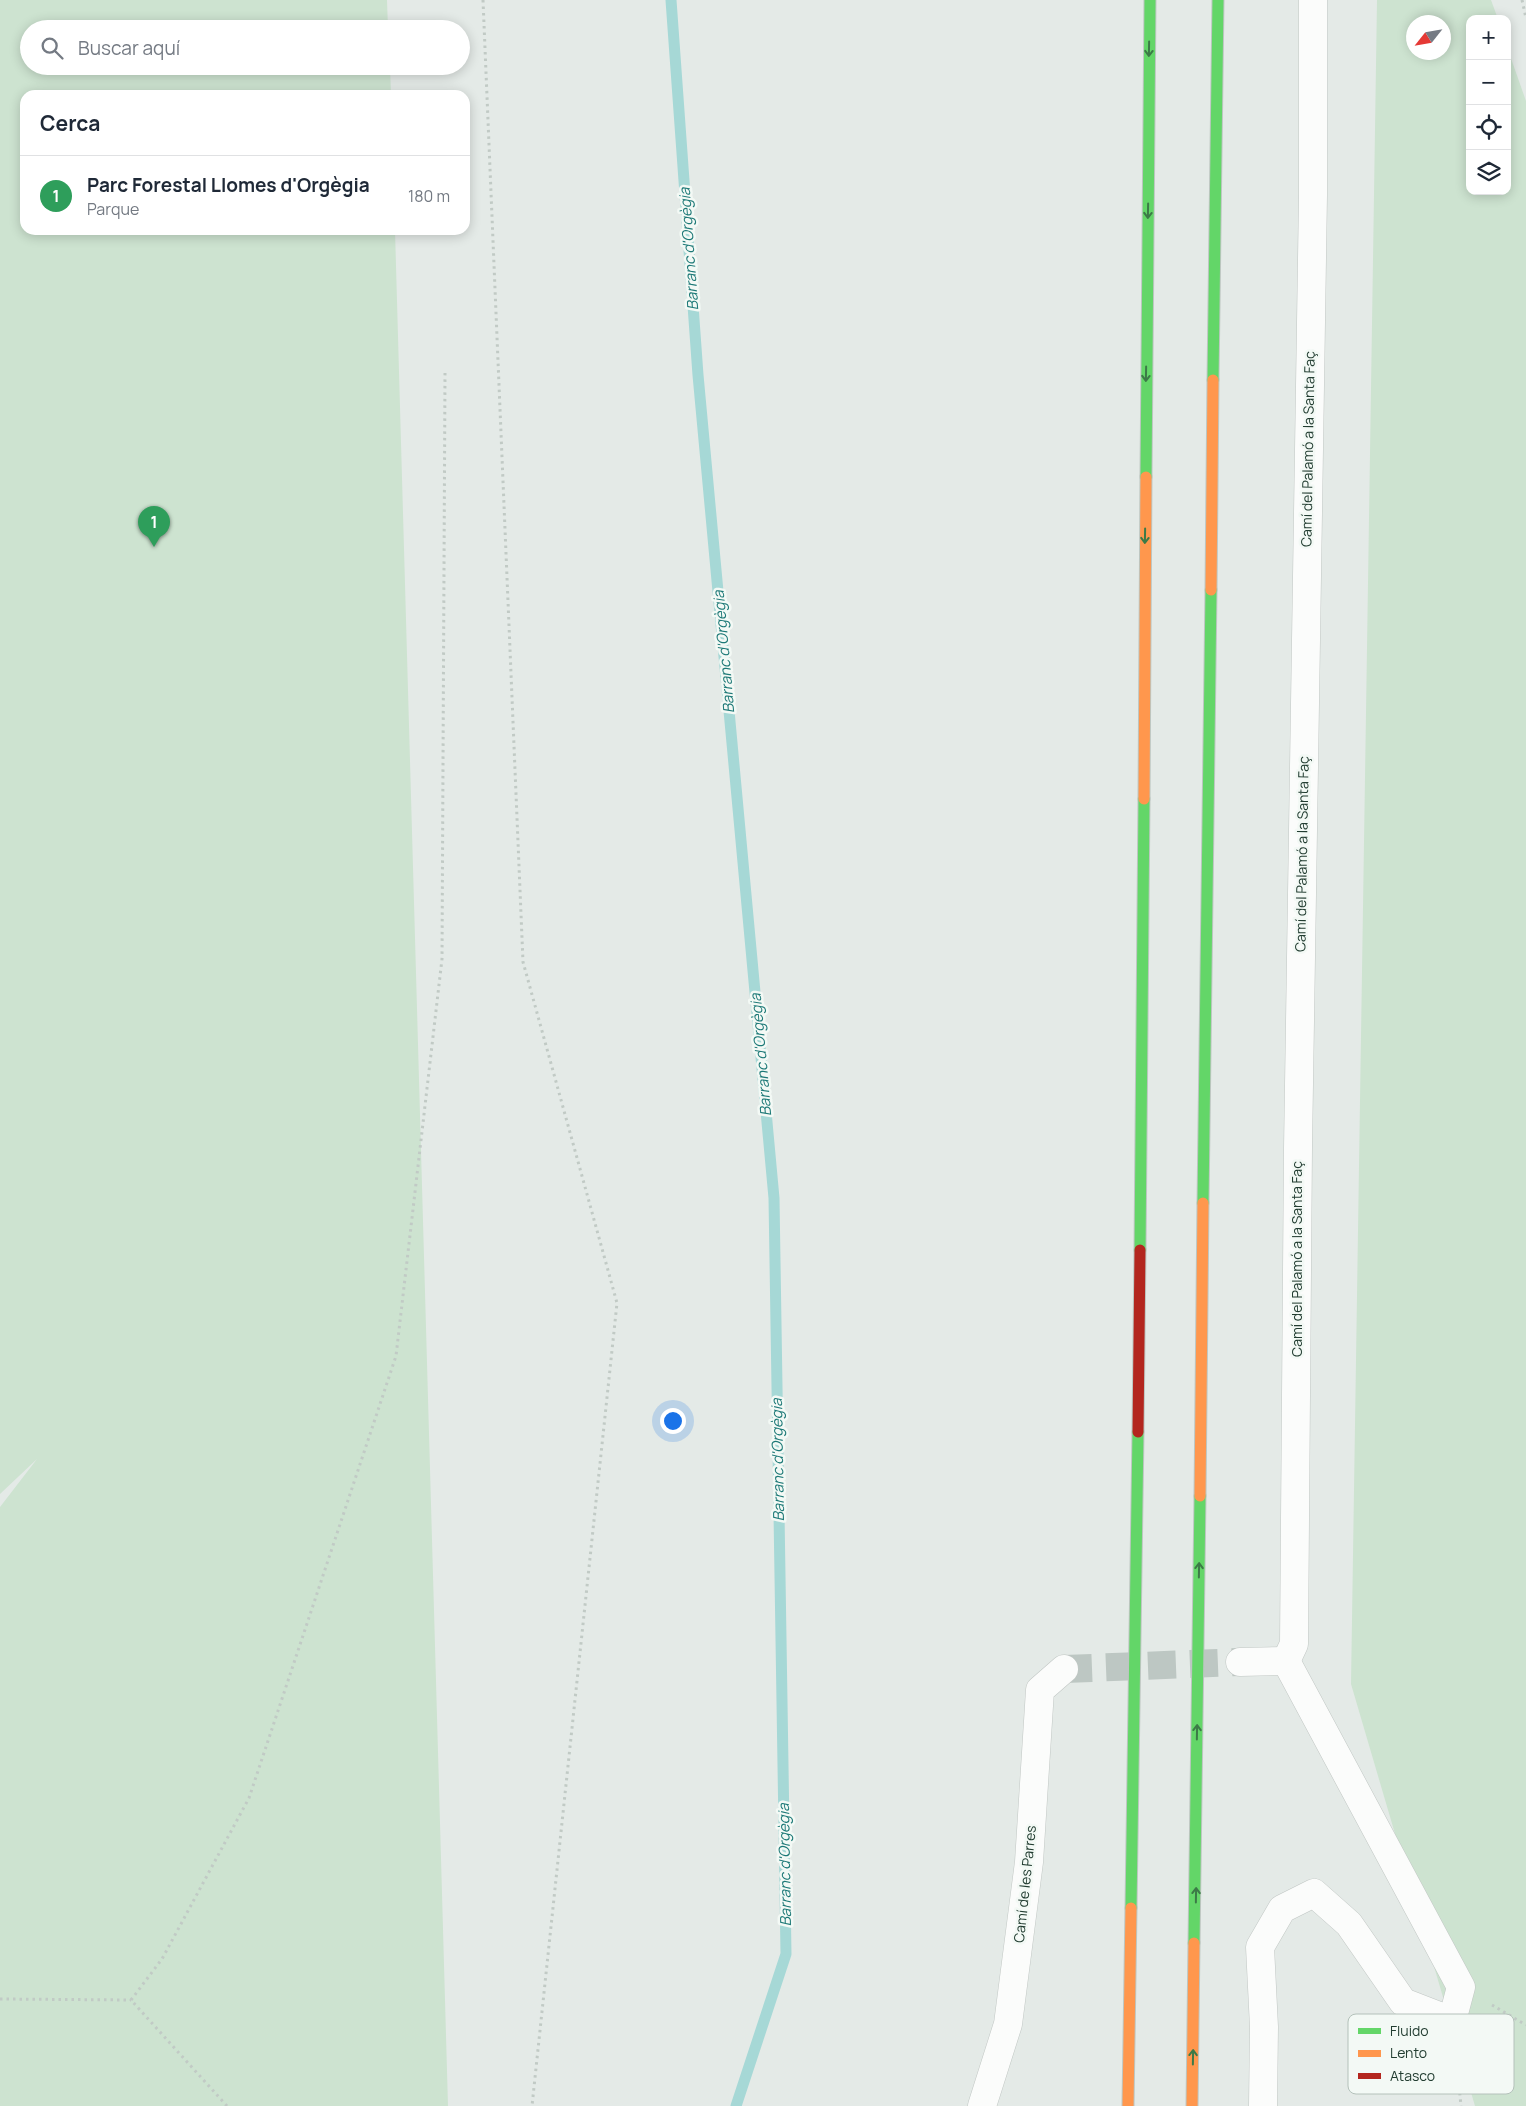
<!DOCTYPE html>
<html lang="es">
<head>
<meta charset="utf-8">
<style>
  :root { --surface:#fff; --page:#f6f6f7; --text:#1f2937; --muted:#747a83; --line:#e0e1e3; --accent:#667a71 }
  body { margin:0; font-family:Manrope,sans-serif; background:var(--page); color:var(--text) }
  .controls { position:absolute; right:15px; top:15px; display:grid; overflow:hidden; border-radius:10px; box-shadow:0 2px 12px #0003 }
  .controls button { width:45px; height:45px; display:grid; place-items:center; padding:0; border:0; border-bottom:1px solid var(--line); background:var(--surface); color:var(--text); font:25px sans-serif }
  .compass { position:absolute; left:1406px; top:15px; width:45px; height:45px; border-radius:50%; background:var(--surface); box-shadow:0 2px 12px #0003; rotate:239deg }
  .you { position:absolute; left:672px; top:1420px; width:18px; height:18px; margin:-12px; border:4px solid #fff; border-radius:50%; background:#1a73e8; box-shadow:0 0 0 8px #1a73e833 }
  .badge { display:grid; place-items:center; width:32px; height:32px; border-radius:50%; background:var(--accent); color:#fff; font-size:16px; font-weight:700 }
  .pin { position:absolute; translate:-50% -41px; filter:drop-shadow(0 1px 2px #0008) }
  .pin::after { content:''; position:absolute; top:26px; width:18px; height:15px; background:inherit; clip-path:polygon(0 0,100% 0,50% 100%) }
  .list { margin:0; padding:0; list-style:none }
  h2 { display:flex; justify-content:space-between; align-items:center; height:65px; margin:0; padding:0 20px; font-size:21px }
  h2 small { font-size:16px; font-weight:400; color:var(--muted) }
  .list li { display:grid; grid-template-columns:32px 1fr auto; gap:15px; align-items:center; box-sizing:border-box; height:80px; padding:0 20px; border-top:1px solid var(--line) }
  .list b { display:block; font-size:19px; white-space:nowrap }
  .list p { margin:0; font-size:16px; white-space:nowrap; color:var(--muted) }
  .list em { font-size:16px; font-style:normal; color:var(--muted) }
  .icon { flex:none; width:28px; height:28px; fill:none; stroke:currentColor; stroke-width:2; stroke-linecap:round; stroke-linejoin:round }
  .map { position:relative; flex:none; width:1526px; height:2106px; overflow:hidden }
  .search { position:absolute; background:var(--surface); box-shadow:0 2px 12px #0003; left:20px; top:20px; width:450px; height:55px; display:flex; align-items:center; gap:12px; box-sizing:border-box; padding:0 18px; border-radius:28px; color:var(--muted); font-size:19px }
  .panel { position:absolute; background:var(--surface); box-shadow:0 2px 12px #0003; left:20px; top:90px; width:450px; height:145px; border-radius:15px }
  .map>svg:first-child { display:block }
  .green { fill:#cde3d0; fill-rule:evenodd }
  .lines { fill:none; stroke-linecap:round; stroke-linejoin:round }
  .stream { stroke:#a6d8d6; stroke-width:11 }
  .street-tunnel { stroke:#bdc7c3; stroke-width:28; stroke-dasharray:28 14; stroke-linecap:butt }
  .street-casing { stroke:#c1c7c4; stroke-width:29 }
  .fast-casing { stroke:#bdc6c1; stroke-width:13 }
  .slow-casing { stroke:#bdc6c1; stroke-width:13 }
  .jam-casing { stroke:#bdc6c1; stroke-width:13 }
  .path { stroke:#c1cac5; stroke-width:3; stroke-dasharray:2.5 4; stroke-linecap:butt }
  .street { stroke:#fbfcfb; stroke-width:28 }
  .fast { stroke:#63d668; stroke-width:11 }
  .slow { stroke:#ff974d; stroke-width:11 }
  .jam { stroke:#b3261e; stroke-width:11 }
  .oneway { stroke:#3c7a47 }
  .labels { text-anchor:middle; stroke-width:5; stroke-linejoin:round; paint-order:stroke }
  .street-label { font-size:14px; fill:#223d31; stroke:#f3f9f5 }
  .water-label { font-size:15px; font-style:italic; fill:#1d7977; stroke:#f3f9f5 }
  .key { fill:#f3f9f5; stroke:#b4c1ba; stroke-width:1 }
  .key-label { font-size:14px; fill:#223d31 }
</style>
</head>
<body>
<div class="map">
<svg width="1526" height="2106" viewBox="0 0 1526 2106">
  <rect width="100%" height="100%" fill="#e4eae7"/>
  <g class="green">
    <polygon points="0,0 387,0 388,29 29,29 29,66 390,66 391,95 25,95 25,230 395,230 448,2106 0,2106 0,1507 37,1459 0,1494"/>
    <path d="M1377 0H1491L1498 19H1470V191H1507V47L1526 101V2106H1475L1351 1684ZM1414 22H1444V52H1414Z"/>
  </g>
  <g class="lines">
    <polyline class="stream" points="671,0 698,375 774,1198 786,1954 736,2106"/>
    <polyline class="street-tunnel" points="1064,1669 1240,1662"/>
    <g class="street-casing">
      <g id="street">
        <polyline points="1286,1661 1294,1644 1298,1148 1313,195 1313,0"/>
        <polyline points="1240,1662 1286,1661"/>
        <polyline points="982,2106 1008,2024 1029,1862 1040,1690 1064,1669"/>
        <polyline points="1263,2106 1264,2027 1260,1947 1282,1909 1314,1893 1349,1924 1403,2002 1452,2021 1461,1987 1286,1661"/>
      </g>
    </g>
    <g class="fast-casing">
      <g id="fast">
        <polyline points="1213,380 1218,0"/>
        <polyline points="1146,477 1150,0"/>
        <polyline points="1203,1203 1211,590"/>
        <polyline points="1140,1250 1144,799"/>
        <polyline points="1131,1908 1138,1432"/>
        <polyline points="1194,1943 1200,1496"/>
      </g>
    </g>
    <g class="slow-casing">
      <g id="slow">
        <polyline points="1211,590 1213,380"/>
        <polyline points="1144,799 1146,477"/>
        <polyline points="1200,1496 1203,1203"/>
        <polyline points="1128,2106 1131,1908"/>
        <polyline points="1192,2106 1194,1943"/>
      </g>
    </g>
    <g class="jam-casing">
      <polyline id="jam" points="1138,1432 1140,1250"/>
    </g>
    <g class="path">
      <polyline points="483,0 523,962 617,1303 532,2106"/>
      <polyline points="1522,0 1526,18"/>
      <polyline points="0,1999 131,2000"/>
      <polyline points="1492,2005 1526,2025"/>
      <polyline points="1456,2054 1461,2106"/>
      <polyline points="227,2106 131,2000 162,1959 249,1798 396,1356 442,959 445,373"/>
    </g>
    <use href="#street" class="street"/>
    <use href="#fast" class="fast"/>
    <use href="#slow" class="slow"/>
    <use href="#jam" class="jam"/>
  </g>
  <defs><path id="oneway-shaft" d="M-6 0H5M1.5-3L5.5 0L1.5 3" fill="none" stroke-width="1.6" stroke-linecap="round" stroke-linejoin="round" transform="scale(1.25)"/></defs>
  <g class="oneway">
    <use href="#oneway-shaft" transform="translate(1149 49) rotate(91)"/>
    <use href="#oneway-shaft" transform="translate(1148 211) rotate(91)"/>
    <use href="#oneway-shaft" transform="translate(1146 374) rotate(91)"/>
    <use href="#oneway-shaft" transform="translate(1145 536) rotate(91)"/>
    <use href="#oneway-shaft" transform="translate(1199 1570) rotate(-89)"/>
    <use href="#oneway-shaft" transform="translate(1197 1732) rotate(-89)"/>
    <use href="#oneway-shaft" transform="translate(1196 1895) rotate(-89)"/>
    <use href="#oneway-shaft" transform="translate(1193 2057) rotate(-89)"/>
  </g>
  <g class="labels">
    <g class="street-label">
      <text transform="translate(1308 449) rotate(-89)" y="5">Camí del Palamó a la Santa Faç</text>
      <text transform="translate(1302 854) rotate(-89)" y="5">Camí del Palamó a la Santa Faç</text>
      <text transform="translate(1297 1259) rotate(-90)" y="5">Camí del Palamó a la Santa Faç</text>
      <text transform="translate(1025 1884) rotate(-84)" y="5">Camí de les Parres</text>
    </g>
    <g class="water-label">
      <text transform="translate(689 249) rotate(-94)" y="5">Barranc d'Orgègia</text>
      <text transform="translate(724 652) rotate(-95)" y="5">Barranc d'Orgègia</text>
      <text transform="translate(761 1055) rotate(-95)" y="5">Barranc d'Orgègia</text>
      <text transform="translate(778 1460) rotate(-91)" y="5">Barranc d'Orgègia</text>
      <text transform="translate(785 1865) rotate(-91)" y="5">Barranc d'Orgègia</text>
    </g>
  </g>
  <rect x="1348" y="2014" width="166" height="80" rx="8" class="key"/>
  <rect x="1358" y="2028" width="23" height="6" fill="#63d668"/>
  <rect x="1358" y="2050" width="23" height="7" fill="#ff974d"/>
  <rect x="1358" y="2073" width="23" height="6" fill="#b3261e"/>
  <g class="key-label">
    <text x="1390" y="2036">Fluido</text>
    <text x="1390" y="2058">Lento</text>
    <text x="1390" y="2081">Atasco</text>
  </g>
</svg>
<div class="controls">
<button>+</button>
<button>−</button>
<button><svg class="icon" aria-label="locate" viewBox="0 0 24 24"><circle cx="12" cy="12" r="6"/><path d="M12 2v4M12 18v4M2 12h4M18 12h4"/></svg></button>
<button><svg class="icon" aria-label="layers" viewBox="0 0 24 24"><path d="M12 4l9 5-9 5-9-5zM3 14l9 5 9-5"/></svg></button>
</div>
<svg class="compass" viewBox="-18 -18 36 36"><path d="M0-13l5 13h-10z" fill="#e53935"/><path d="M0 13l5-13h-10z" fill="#747a83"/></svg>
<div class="you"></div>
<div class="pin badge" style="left:154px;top:547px;background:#2e9e5b">1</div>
<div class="search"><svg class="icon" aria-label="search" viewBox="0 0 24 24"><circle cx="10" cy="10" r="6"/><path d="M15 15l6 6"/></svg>Buscar aquí</div>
<section class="panel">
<h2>Cerca<small></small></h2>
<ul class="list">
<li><span class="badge" style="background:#2e9e5b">1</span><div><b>Parc Forestal Llomes d'Orgègia</b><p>Parque</p></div><em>180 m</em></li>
</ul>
</section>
</div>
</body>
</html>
